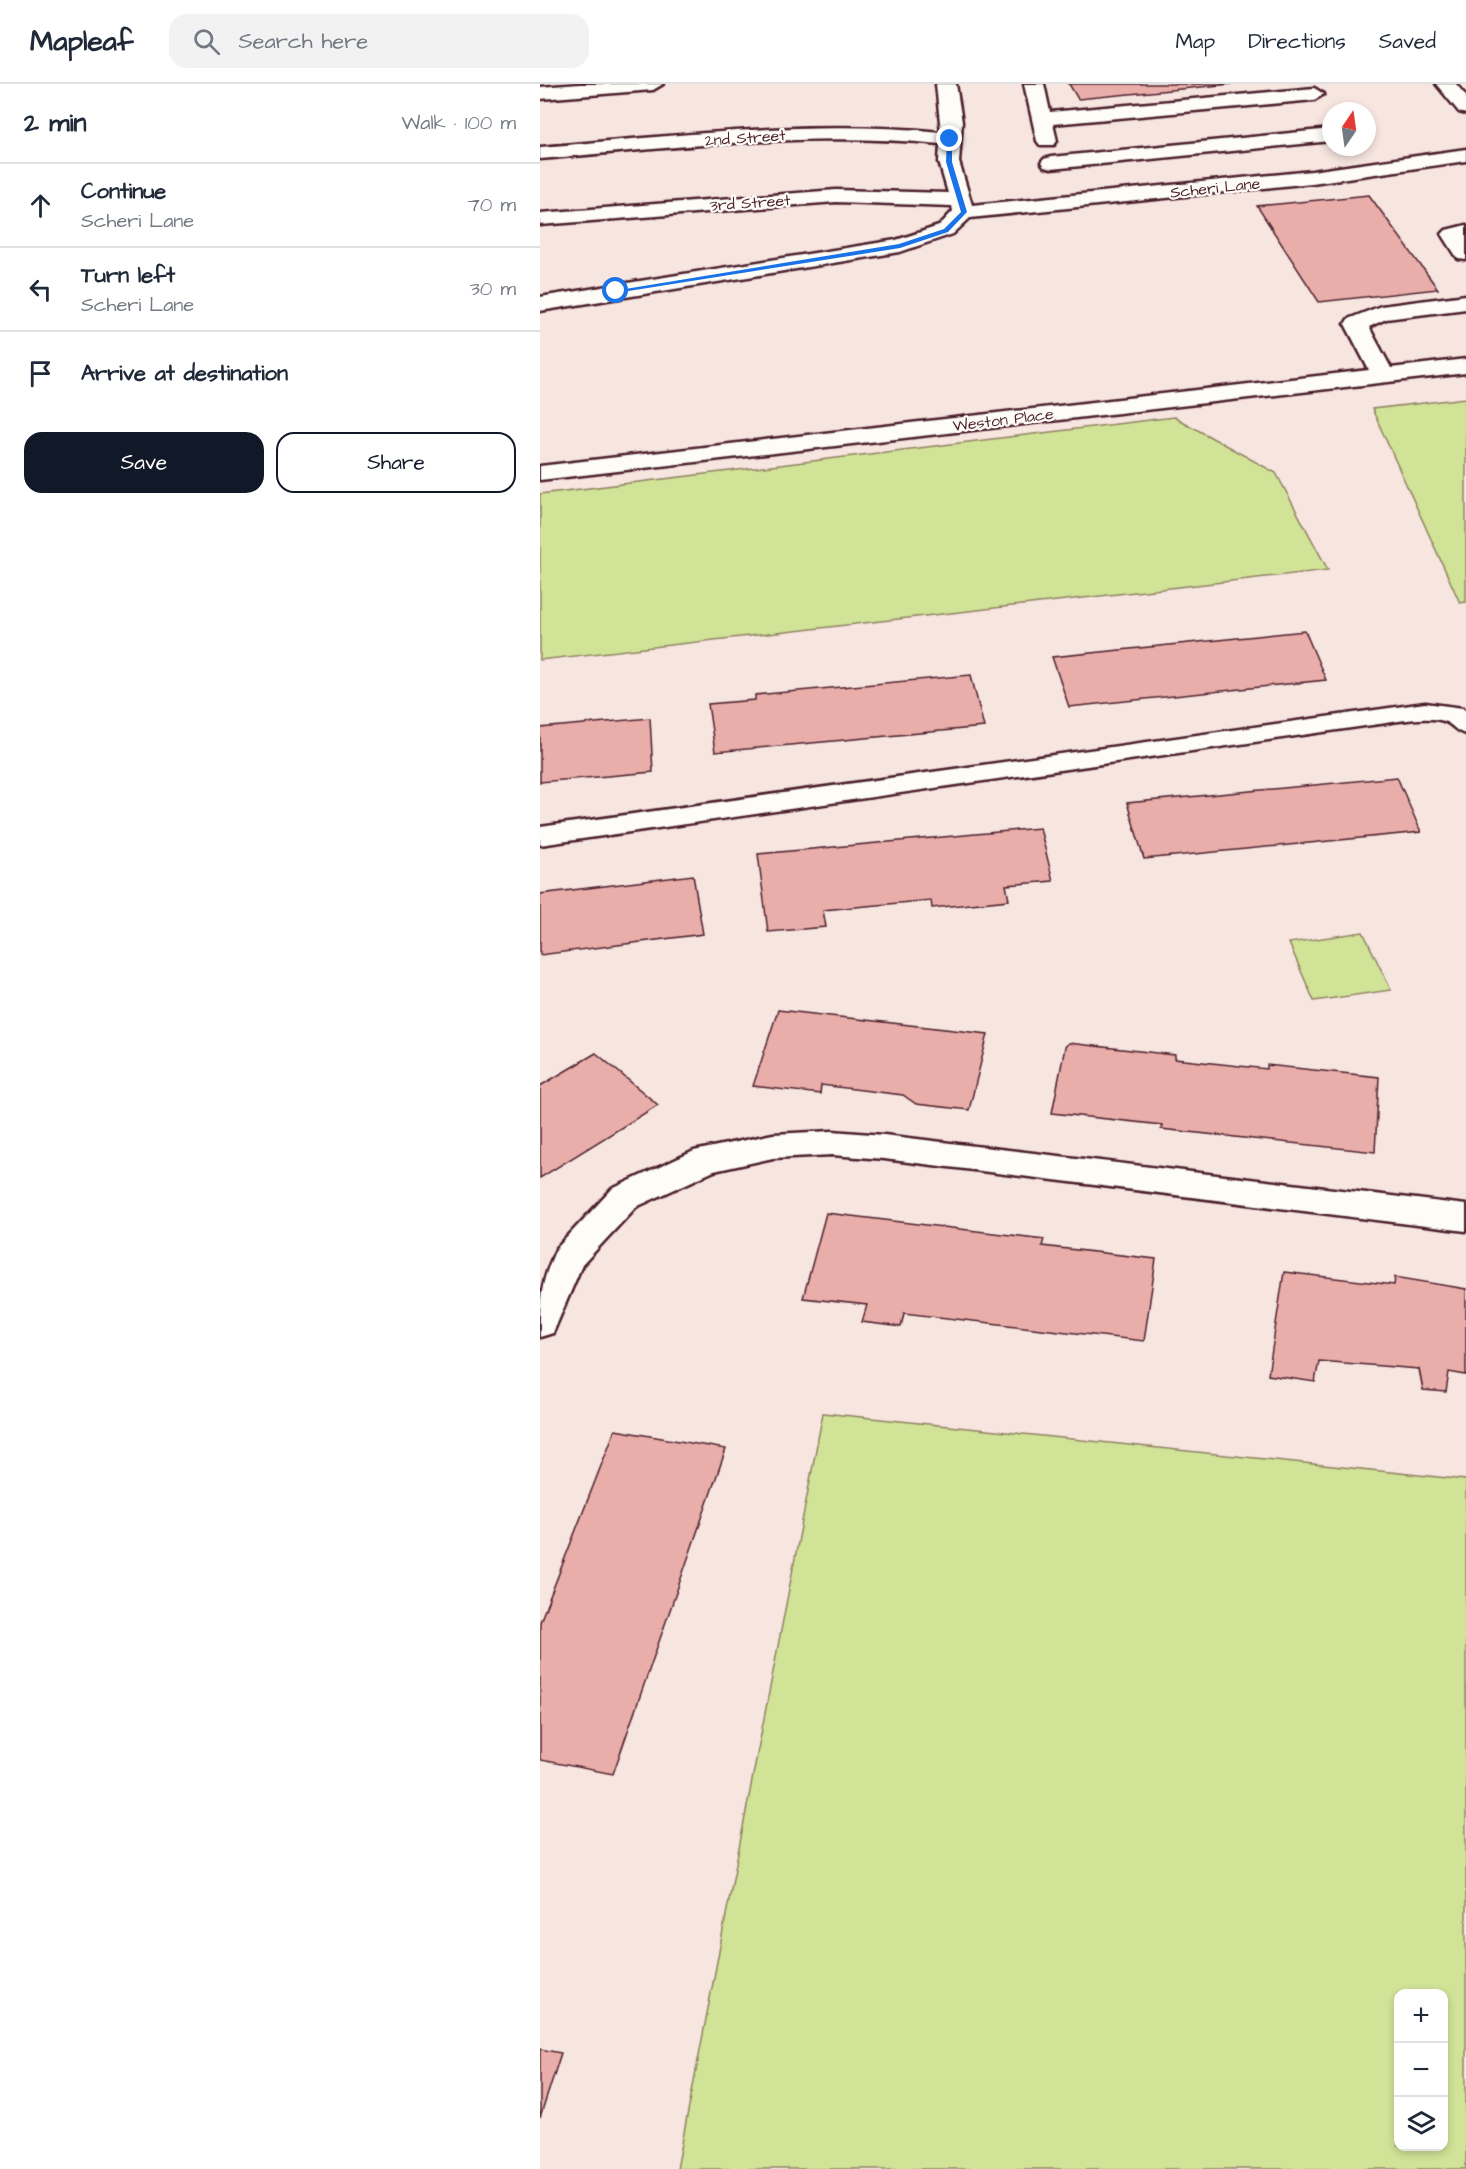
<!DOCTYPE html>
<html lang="en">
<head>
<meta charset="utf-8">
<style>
  :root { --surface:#fff; --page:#f2f2f3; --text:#1f2937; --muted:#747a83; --line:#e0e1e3; --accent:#111827 }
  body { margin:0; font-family:"Architects Daughter",sans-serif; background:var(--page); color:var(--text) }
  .controls { position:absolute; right:18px; bottom:18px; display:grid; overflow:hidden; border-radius:12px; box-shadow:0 3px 9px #0003 }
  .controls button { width:54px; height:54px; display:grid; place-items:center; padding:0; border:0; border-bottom:2px solid var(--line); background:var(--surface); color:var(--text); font:30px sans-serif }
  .compass { position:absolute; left:782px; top:18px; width:54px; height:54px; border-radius:50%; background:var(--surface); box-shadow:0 3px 9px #0003; rotate:13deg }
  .stop { position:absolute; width:18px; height:18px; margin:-14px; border:4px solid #1a73e8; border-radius:50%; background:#fff }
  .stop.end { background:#1a73e8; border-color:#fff; box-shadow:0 2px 6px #0008 }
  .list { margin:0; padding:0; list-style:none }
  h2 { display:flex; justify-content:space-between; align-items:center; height:78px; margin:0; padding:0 24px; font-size:26px }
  h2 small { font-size:20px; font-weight:400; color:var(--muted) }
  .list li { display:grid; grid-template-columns:39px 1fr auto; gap:18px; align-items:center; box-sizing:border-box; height:84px; padding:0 24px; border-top:2px solid var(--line) }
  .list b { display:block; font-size:22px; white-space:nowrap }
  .list p { margin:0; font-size:20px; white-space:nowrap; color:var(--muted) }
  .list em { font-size:20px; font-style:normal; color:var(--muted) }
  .actions { display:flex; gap:12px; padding:18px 24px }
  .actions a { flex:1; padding:14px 0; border:2px solid var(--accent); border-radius:18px; text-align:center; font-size:21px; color:var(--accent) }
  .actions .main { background:var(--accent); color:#fff }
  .icon { flex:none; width:33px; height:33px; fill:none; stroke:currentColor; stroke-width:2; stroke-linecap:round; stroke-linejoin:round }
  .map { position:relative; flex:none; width:926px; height:2085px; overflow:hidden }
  header { display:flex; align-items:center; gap:36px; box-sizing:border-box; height:84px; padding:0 30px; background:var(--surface); border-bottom:2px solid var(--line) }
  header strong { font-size:28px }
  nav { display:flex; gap:33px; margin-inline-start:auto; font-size:21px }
  .search { width:420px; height:54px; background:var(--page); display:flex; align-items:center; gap:15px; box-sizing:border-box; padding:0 21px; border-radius:18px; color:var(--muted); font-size:22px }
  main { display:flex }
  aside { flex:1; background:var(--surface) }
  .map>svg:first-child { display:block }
  .green { fill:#d1e397; stroke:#8e8161; stroke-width:1.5; fill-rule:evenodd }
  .building { fill:#e9aeaa; stroke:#4a1f2b; stroke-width:1.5 }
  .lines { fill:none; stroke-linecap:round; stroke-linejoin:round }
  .minor-casing { stroke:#4a1f2b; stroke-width:5 }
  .major-casing { stroke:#4a1f2b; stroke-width:5 }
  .minor { fill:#fdfcf7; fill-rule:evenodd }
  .major { fill:#fdfcf7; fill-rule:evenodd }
  .route { fill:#1a73e8 }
  .labels { text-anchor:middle; stroke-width:4.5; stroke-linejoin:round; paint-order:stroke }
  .far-street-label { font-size:16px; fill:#4a1f2b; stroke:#fdfcf7 }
</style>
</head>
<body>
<header>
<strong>Mapleaf</strong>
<div class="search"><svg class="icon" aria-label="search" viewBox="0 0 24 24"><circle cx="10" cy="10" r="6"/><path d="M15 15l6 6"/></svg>Search here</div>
<nav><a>Map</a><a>Directions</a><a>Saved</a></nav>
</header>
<main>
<aside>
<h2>2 min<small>Walk · 100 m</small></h2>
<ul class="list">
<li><svg class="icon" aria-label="ahead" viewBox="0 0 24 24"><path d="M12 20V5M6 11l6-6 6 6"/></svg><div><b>Continue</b><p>Scheri Lane</p></div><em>70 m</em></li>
<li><svg class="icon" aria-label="left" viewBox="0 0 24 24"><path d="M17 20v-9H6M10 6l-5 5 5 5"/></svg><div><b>Turn left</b><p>Scheri Lane</p></div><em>30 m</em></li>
<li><svg class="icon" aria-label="arrive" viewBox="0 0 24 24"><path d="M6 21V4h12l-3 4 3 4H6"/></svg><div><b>Arrive at destination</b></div></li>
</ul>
<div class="actions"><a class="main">Save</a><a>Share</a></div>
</aside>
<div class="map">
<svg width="926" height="2085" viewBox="0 0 926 2085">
  <rect width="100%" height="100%" fill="#f7e5e0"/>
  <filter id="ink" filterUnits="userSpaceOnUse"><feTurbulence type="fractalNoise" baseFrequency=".0167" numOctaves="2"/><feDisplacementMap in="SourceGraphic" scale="12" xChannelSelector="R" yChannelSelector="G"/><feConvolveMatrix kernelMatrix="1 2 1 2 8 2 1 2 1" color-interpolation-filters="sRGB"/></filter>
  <g filter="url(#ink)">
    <g class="green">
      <polygon points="926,314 926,518 920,519 832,325"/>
      <polygon points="634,333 736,389 788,486 0,576 0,410"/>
      <polygon points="823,848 851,906 774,917 749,859"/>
      <path d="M283 1329 926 1396V2085H137ZM858 1910H904V2062H858Z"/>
    </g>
    <g class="building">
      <polygon points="529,0 692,0 538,15"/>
      <polygon points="829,111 898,205 779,218 717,122"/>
      <polygon points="765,547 786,596 529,623 512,573"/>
      <polygon points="431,591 444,643 175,668 168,620 215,616 215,611"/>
      <polygon points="110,634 113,688 0,698 0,644"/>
      <polygon points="857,693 881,748 604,775 587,719"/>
      <polygon points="500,744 513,797 466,801 469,816 392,824 391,816 283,826 286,843 228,848 218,770"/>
      <polygon points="153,791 163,850 0,871 0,810"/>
      <polygon points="238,926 448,950 429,1026 376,1020 363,1011 281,1001 280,1010 213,1002"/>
      <polygon points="528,959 635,971 635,975 727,985 727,981 839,993 835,1068 621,1045 622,1041 512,1029 525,963"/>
      <polygon points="56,969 118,1021 0,1094 0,1002"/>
      <polygon points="286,1129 504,1155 502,1162 616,1175 604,1257 364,1229 361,1243 322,1238 327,1221 263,1214"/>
      <polygon points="744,1188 854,1201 855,1193 926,1205 926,1291 909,1288 906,1308 883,1306 879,1285 779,1277 775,1298 728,1291"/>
      <polygon points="75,1346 186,1365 73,1690 0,1676 0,1538"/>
      <polygon points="0,1965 21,1969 0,2034"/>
    </g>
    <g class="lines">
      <g class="minor-casing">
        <g id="minor">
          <polygon points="40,0 123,0 113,6 0,15 0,3"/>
          <path d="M396 0H416L422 38 419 78 432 121 772 87 926 65V77L772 99 430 134 413 150 360 168 0 227V213L356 156 399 142 413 127 412 122 296 118 0 141V129L296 106 408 109 399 78 400 60C266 47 134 64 0 75V63C134 52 267 35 401 48Z"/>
          <polygon points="484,0 504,0 510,28 774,4 784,10 774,16 513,40 517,57 514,61 500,61 497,57"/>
          <polygon points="791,45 791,57 511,85 504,83 501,79 504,75 511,73"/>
          <polygon points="926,141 926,176 918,175 902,150 906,146"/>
          <polygon points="926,211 926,225 846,235 829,243 851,284 926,275 926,289 0,396 0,382 829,286 805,240 808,235 841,222"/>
          <path d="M885 619 923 624 926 627V650C916 648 914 642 906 638 890 630 849 639 832 641L0 761V743Z"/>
          <path d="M292 1047 344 1051 926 1121V1147L344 1075 292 1071 233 1074 174 1087 96 1123 42 1181 13 1249 0 1253C0 1215 0 1200 16 1165L72 1105 154 1067 233 1050Z"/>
        </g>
      </g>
      <g class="major-casing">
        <polygon id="major" points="896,0 916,0 926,12 926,30 919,28"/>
      </g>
      <use href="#minor" class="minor"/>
      <use href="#major" class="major"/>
    </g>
  </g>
  <polygon class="route" points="410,54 412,55 412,78 427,128 408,148 360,164 76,209 73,207 359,160 404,145 421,128 406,78 407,55"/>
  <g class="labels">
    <g class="far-street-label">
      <text transform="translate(205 53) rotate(-4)" y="6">2nd Street</text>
      <text transform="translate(675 103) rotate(-6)" y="6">Scheri Lane</text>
      <text transform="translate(210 118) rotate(-4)" y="6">3rd Street</text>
      <text transform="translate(463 335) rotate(-7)" y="6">Weston Place</text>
    </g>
  </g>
</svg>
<div class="controls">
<button>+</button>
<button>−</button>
<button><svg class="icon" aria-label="layers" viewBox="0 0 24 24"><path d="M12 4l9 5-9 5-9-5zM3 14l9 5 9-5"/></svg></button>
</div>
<svg class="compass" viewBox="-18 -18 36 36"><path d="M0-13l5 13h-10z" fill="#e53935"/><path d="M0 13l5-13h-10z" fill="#747a83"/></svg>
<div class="stop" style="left:76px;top:207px"></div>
<div class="stop end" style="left:410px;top:55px"></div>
</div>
</main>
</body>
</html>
